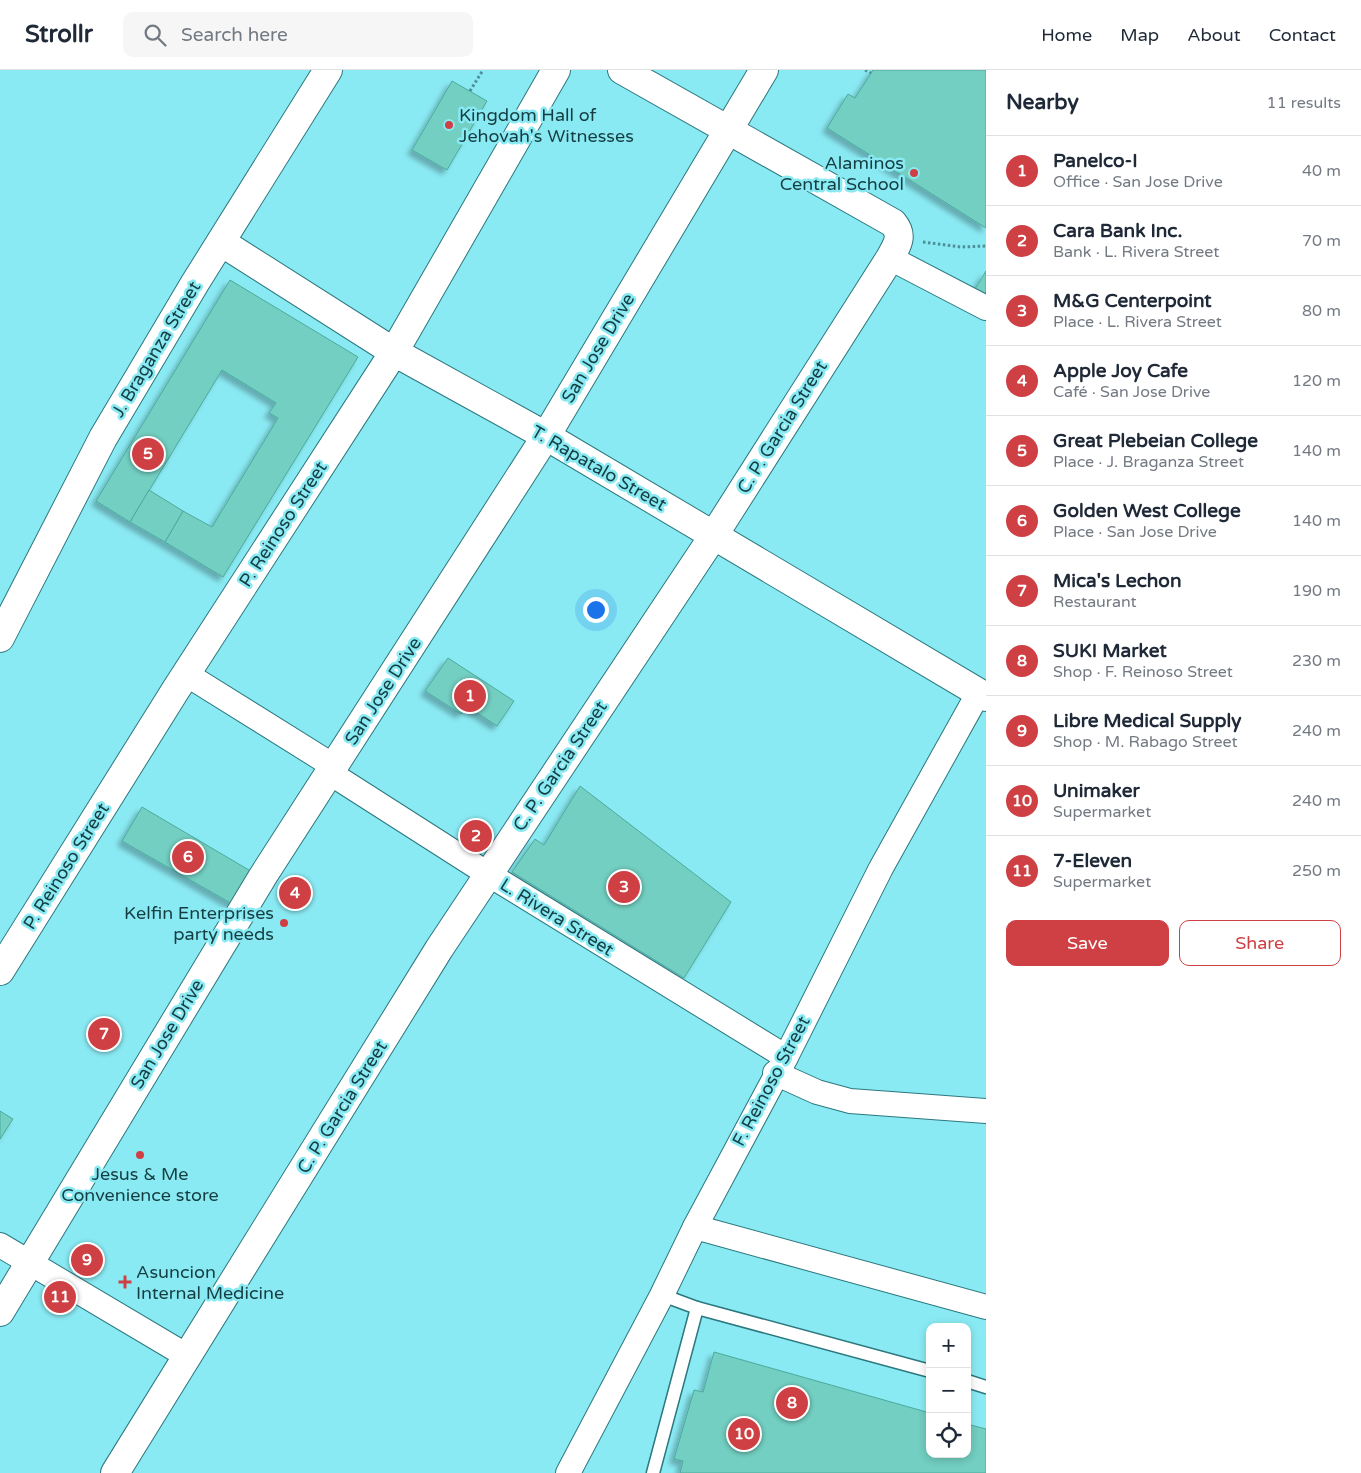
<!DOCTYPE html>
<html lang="en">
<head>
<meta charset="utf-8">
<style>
  :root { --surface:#fff; --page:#f6f6f7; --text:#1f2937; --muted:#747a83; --line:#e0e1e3; --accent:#cf4044 }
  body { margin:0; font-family:"Varela Round",sans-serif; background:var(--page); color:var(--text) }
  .controls { position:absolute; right:15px; bottom:15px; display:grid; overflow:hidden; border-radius:10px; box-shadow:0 2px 8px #0003 }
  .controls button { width:45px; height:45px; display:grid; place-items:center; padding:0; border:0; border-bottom:1px solid var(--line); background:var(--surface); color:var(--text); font:25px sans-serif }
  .you { position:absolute; left:595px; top:539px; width:18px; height:18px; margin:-12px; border:4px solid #fff; border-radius:50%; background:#1a73e8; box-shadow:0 0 0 8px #1a73e833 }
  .badge { display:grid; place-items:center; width:32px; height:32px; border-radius:50%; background:var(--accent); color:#fff; font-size:16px; font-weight:700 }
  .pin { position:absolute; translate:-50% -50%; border:2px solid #fff; box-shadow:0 1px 5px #0006 }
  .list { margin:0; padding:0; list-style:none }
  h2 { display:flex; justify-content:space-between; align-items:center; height:65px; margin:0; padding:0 20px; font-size:21px }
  h2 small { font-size:16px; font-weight:400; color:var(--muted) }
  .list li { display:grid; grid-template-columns:32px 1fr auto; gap:15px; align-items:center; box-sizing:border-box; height:70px; padding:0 20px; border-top:1px solid var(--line) }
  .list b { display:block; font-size:19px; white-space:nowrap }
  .list p { margin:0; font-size:16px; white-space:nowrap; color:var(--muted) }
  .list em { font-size:16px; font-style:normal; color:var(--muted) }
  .actions { display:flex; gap:10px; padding:15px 20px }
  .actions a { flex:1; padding:11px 0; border:1px solid var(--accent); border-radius:10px; text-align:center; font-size:18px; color:var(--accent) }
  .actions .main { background:var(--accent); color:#fff }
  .icon { flex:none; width:28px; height:28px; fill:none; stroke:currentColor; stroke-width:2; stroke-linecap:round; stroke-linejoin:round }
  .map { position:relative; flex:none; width:986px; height:1403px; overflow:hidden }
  header { display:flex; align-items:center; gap:30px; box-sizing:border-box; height:70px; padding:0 25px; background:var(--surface); border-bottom:1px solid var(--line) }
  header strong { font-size:24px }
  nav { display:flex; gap:28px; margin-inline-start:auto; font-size:18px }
  .search { width:350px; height:45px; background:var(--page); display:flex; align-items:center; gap:12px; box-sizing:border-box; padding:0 18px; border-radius:10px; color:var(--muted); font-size:19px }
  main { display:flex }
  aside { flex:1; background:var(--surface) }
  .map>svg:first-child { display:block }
  .building { fill:#72cfc1; stroke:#4baa9d; filter:url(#shadow) }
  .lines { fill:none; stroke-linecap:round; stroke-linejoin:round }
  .service-casing { stroke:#2c787e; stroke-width:15 }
  .minor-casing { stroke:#2c787e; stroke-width:26 }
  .tertiary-casing { stroke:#2c787e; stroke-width:30 }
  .path { stroke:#4c8f96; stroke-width:3; stroke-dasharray:2.5 2.5; stroke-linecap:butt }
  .service { stroke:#fff; stroke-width:12 }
  .minor { stroke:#fff; stroke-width:24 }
  .tertiary { stroke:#fff; stroke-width:28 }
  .poi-dot { fill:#cf4044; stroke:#8aeaf3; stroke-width:2 }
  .labels { text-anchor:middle; stroke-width:5; stroke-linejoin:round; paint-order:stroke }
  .poi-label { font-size:18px; fill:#153e42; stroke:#8aeaf3; text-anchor:start }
  .street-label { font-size:18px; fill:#153e42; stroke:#8aeaf3 }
</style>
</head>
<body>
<header>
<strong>Strollr</strong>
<div class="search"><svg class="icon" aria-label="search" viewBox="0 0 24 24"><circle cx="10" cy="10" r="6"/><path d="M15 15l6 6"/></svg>Search here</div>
<nav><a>Home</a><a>Map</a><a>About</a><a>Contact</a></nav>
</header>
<main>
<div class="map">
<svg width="986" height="1403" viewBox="0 0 986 1403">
  <defs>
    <filter id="shadow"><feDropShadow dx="-4.5" dy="4.5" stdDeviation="2.5" flood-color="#0004"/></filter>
  </defs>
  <rect width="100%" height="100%" fill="#8aeaf3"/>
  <g class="building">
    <polygon points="873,0 986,0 986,158 827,58 848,24 855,28"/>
    <polygon points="452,11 487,31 447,100 412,80"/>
    <polygon points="986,201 986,226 975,219"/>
    <polygon points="230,210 358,287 223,507 165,472 183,441 212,457 278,348 269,343 276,333 222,300 130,452 96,431"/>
    <polygon points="149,420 183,441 165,472 130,452"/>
    <polygon points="448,588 514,631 497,656 467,636 461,644 425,621"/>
    <polygon points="580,716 731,832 684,908 512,802 535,769 544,775"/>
    <polygon points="142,737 254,803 234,835 122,771"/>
    <polygon points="0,1041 13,1049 0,1069"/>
    <polygon points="714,1282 930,1343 930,1384 967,1384 967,1354 986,1359 986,1403 680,1403 683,1391 674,1389 694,1320 703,1322"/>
  </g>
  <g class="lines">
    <g class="service-casing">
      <g id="service">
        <polyline points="662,1225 697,1238 930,1301"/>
        <polyline points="967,1311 986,1317"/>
        <polyline points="653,1403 697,1238"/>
      </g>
    </g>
    <g class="minor-casing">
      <g id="minor">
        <polyline points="890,188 986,238"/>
        <polyline points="186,604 335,697"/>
        <polyline points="330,703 488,804 786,987"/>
        <polyline points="775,1003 817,1022 850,1031 986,1041"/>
        <polyline points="695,1157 986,1237"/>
        <polyline points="0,1175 187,1286"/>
        <polyline points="568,1403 662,1225 695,1157 786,987 881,798 979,622"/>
      </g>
    </g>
    <g class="tertiary-casing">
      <g id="tertiary">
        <polyline points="221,172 394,282 546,366 986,627"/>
        <polyline points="0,568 103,368 195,213 328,0"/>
        <polyline points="0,901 175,621 394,282 556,0"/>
        <polyline points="0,1242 263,806 546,366 764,0"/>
        <path d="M115 1403 439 879 714 465 890 188C897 175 904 166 893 153L622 0"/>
      </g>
    </g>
    <g class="path">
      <polyline points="865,0 871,3"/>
      <polyline points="470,21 483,0"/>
      <polyline points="923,172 961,177 986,176"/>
    </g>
    <use href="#service" class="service"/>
    <use href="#minor" class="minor"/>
    <use href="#tertiary" class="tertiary"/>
  </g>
  <g class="poi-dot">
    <circle cx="449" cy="55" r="5"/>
    <circle cx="914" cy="103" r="5"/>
    <circle cx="284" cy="853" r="5"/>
    <circle cx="140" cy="1085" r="5"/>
    <path d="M122.5 1204.5h5v5h5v5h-5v5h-5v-5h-5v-5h5z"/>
  </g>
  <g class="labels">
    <g class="poi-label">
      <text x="459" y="51">Kingdom Hall of<tspan x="459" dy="21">Jehovah's Witnesses</tspan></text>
      <text x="904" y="99" text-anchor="end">Alaminos<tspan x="904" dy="21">Central School</tspan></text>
      <text x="274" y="849" text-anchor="end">Kelfin Enterprises<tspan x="274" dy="21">party needs</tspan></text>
      <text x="140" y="1110" text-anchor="middle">Jesus &amp; Me<tspan x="140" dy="21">Convenience store</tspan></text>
      <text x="136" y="1208">Asuncion<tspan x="136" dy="21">Internal Medicine</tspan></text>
    </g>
    <g class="street-label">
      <text transform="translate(598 278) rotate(-59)" y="6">San Jose Drive</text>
      <text transform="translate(156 279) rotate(-59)" y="6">J. Braganza Street</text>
      <text transform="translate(782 357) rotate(-58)" y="6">C. P. Garcia Street</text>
      <text transform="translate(599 398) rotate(30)" y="6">T. Rapatalo Street</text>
      <text transform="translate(283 454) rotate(-57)" y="6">P. Reinoso Street</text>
      <text transform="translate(383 621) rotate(-57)" y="6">San Jose Drive</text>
      <text transform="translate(560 696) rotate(-56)" y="6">C. P. Garcia Street</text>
      <text transform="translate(66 796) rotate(-58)" y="6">P. Reinoso Street</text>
      <text transform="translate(557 847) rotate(32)" y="6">L. Rivera Street</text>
      <text transform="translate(167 964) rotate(-59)" y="6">San Jose Drive</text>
      <text transform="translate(771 1011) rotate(-62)" y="6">F. Reinoso Street</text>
      <text transform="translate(342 1037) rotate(-58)" y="6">C. P. Garcia Street</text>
    </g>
  </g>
</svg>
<div class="controls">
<button>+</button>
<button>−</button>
<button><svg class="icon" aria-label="locate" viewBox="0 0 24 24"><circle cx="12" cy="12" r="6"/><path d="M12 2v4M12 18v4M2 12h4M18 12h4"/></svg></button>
</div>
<div class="you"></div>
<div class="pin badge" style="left:470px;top:626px">1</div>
<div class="pin badge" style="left:476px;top:766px">2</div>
<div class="pin badge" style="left:624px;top:817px">3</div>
<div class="pin badge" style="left:295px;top:823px">4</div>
<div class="pin badge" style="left:148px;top:384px">5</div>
<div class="pin badge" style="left:188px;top:787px">6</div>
<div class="pin badge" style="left:104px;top:964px">7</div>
<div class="pin badge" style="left:792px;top:1333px">8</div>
<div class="pin badge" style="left:87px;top:1190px">9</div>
<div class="pin badge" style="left:744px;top:1364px">10</div>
<div class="pin badge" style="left:60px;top:1227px">11</div>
</div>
<aside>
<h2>Nearby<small>11 results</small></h2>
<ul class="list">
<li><span class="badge">1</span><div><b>Panelco-I</b><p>Office · San Jose Drive</p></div><em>40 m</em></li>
<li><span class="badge">2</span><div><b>Cara Bank Inc.</b><p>Bank · L. Rivera Street</p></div><em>70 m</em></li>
<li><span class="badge">3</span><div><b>M&amp;G Centerpoint</b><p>Place · L. Rivera Street</p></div><em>80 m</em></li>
<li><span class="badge">4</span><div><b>Apple Joy Cafe</b><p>Café · San Jose Drive</p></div><em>120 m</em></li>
<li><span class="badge">5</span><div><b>Great Plebeian College</b><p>Place · J. Braganza Street</p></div><em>140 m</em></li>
<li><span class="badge">6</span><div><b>Golden West College</b><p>Place · San Jose Drive</p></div><em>140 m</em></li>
<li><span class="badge">7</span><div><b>Mica's Lechon</b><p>Restaurant</p></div><em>190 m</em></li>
<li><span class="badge">8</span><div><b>SUKI Market</b><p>Shop · F. Reinoso Street</p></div><em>230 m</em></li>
<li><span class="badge">9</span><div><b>Libre Medical Supply</b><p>Shop · M. Rabago Street</p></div><em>240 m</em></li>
<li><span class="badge">10</span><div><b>Unimaker</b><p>Supermarket</p></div><em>240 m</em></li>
<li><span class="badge">11</span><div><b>7-Eleven</b><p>Supermarket</p></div><em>250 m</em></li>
</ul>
<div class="actions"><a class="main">Save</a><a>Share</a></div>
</aside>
</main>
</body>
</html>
